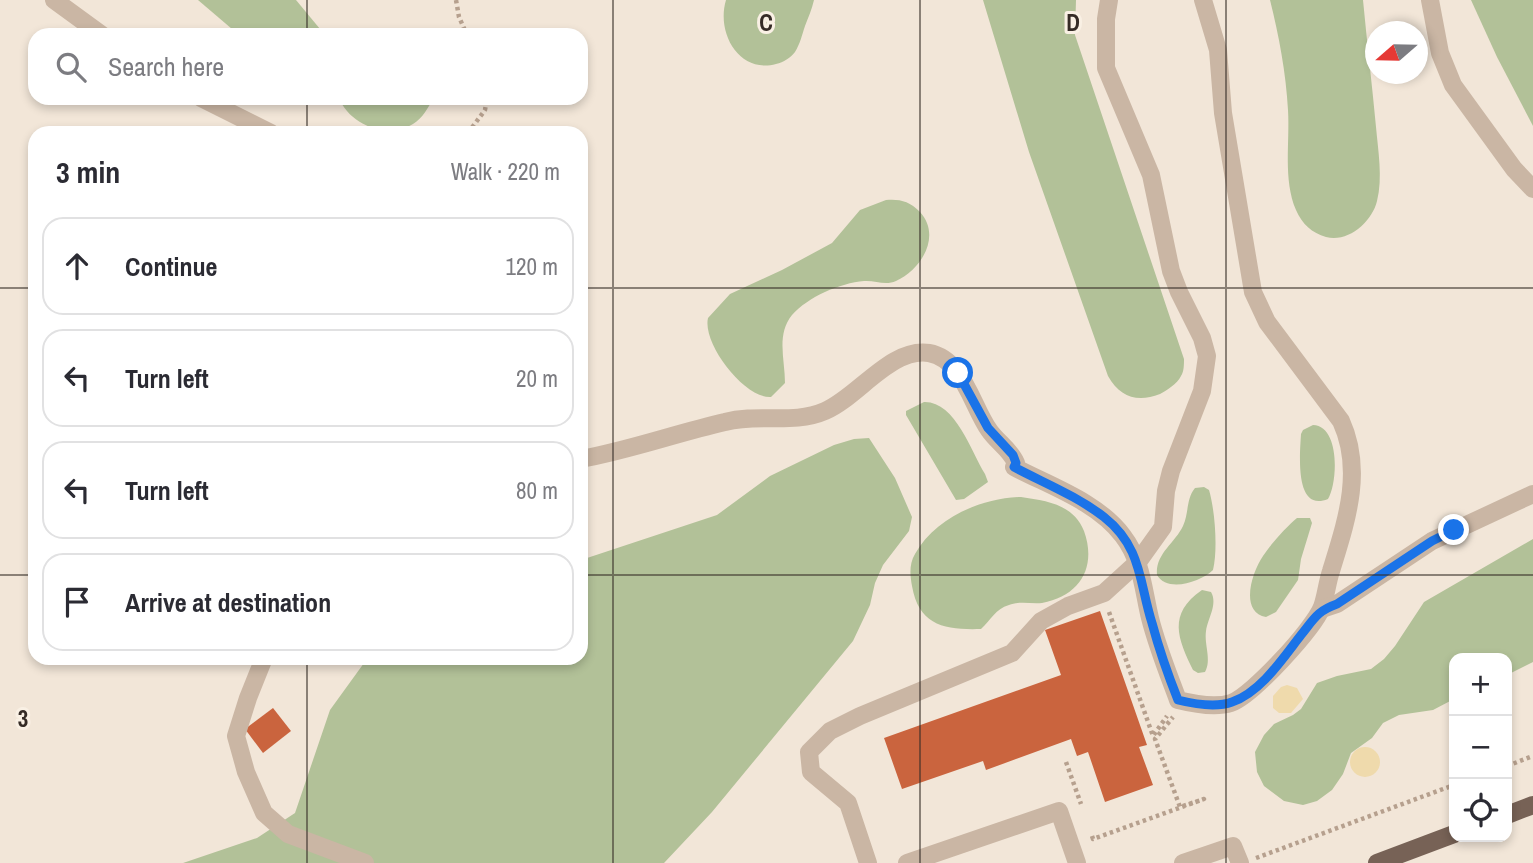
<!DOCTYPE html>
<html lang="en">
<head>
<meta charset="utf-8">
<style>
  :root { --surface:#fff; --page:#f2f2f3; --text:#2b2b33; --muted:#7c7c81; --line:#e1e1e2 }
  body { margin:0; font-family:"Archivo Narrow",sans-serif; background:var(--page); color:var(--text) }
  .controls { position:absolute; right:21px; bottom:21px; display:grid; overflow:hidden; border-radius:14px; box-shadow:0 4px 10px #0003 }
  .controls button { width:63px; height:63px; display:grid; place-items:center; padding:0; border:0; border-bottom:2px solid var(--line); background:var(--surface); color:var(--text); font:35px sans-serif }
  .compass { position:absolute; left:1365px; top:21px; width:63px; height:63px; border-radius:50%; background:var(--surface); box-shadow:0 4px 10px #0003; rotate:250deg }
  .stop { position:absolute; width:21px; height:21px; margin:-16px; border:5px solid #1a73e8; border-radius:50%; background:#fff }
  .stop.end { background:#1a73e8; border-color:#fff; box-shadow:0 2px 7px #0008 }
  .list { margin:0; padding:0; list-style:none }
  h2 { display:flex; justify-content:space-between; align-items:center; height:91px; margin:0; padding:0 28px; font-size:30px }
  h2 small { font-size:23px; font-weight:400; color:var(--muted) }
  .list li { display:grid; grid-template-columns:46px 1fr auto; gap:21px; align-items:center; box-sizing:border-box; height:98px; margin:0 14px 14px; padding:0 14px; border:2px solid var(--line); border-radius:21px }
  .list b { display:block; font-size:26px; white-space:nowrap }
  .list em { font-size:23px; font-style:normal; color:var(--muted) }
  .icon { flex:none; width:38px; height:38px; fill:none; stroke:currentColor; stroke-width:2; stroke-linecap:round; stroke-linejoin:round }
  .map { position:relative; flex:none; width:1533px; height:863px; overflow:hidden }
  .search { position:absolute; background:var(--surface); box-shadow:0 4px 10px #0003; left:28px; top:28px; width:560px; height:77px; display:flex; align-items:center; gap:18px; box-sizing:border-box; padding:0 24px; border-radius:21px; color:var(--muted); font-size:26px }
  .panel { position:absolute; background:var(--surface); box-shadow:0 4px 10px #0003; left:28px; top:126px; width:560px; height:539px; border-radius:21px }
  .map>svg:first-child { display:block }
  .green { fill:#b2c198 }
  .sand { fill:#efdaac }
  .building { fill:#ca643e }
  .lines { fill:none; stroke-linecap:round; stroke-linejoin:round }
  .path { stroke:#b6a08e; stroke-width:4.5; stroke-dasharray:3.5 3.5; stroke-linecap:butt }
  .minor { stroke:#cab6a4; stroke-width:18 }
  .major { stroke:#776256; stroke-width:18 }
  .route { stroke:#1a73e8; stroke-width:9 }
  .grid { fill:none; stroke:#352b26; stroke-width:2; stroke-opacity:0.55 }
  .grid-label { font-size:23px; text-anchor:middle; font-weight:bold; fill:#352b26; stroke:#f9f0e4; stroke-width:6; stroke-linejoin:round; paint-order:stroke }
</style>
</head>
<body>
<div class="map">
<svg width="1533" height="863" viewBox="0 0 1533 863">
  <rect width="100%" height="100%" fill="#f2e6d8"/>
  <g class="green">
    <polygon points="198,0 296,0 325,35 239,35"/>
    <path d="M726 0H814C812 9 808 18 805 26 802 35 800 44 795 52 790 58 784 62 776 64 739 74 716 33 726 0Z"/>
    <path d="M983 0H1076L1075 35 1184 359C1184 364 1184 372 1181 376 1177 384 1167 390 1160 394 1137 403 1120 397 1108 376L1029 152Z"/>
    <path d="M1270 0H1363C1367 42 1372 85 1376 127 1378 150 1383 178 1377 201 1372 222 1348 243 1326 237 1312 233 1302 224 1296 210 1283 179 1290 143 1288 110 1286 73 1279 36 1270 0Z"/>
    <polygon points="1471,0 1533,0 1533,126 1497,57"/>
    <path d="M339 98H433C429 107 422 119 413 124 387 140 350 125 339 98Z"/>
    <path d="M886 200C900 199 909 201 920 212 942 236 921 270 896 281 885 286 875 280 864 281 840 283 808 297 792 315 776 335 785 360 785 383L771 397C745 399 702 344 708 318L730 294 782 270 832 243 860 210Z"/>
    <path d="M924 402C955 401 971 451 985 474L988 482 964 499 956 500 906 415V411Z"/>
    <path d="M1313 425C1340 426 1338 482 1328 499 1294 513 1300 453 1301 434L1303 430Z"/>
    <polygon points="869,438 895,478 912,517 909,531 883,565 875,583 870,605 853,641 712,812 664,863 183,863 257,838 295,813 330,710 364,663 373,658 581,658 581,560 717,515 770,476 834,445 854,439"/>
    <path d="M1204 487 1209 490C1215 510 1218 550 1213 570 1201 582 1167 593 1157 575 1155 554 1175 543 1183 526 1189 513 1186 499 1195 488Z"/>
    <path d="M1021 497C1047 501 1073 504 1084 531 1097 567 1080 596 1042 603 1031 604 1019 601 1009 605 995 609 991 620 981 629 945 630 919 626 912 586 910 575 909 564 915 554 935 518 981 498 1021 497Z"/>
    <path d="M1297 518H1310L1312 523 1301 559 1298 580 1276 612 1266 617C1239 612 1252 572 1263 556 1270 545 1287 526 1297 518Z"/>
    <polygon points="1533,539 1533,662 1507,675 1507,658 1454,658 1454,699 1433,710 1399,715 1383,723 1372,738 1351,753 1343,774 1332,790 1317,801 1303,805 1284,801 1264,786 1257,772 1255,752 1264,735 1274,724 1293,715 1301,709 1317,683 1337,676 1371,669 1384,659 1395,646 1424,602"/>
    <path d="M1202 590 1211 592C1218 604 1208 618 1206 631 1204 645 1212 660 1205 672L1198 673 1193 670C1178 639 1167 614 1202 590Z"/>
  </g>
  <g class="sand">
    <polygon points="1287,685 1297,688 1303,699 1291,713 1279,713 1273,708 1273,696 1281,687"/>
    <circle cx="1365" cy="762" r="15"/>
  </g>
  <g class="building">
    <polygon points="1100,611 1147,745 1139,747 1153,785 1105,802 1088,752 1077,756 1071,739 986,770 983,761 902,789 884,738 1061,675 1045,630"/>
    <polygon points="273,708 291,731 263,753 245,729"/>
  </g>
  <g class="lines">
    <g class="path">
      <polyline points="456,0 459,17 467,35"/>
      <polyline points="468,133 485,110 487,98"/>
      <polyline points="1109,612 1153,736 1167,716"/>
      <polyline points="1066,762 1081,804"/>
      <polyline points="1507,766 1533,756"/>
      <polyline points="1092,836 1093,839 1204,799 1180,807 1155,739 1173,717"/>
      <polyline points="1256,858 1454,785"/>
    </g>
    <g class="minor">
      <polyline points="54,0 102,35"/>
      <polyline points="1430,0 1440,53 1453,85 1514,169 1533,189"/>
      <polyline points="201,98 271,133"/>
      <path d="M581 459C630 450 677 433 725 422 759 413 793 425 825 411 858 397 891 347 929 353 963 359 972 406 989 430 997 442 1010 449 1016 463L1014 467C1050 486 1098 502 1123 536 1142 561 1143 589 1150 618 1157 646 1168 673 1178 700 1194 704 1215 708 1231 703 1252 696 1314 628 1322 607 1326 596 1327 583 1331 571 1346 522 1364 471 1341 421L1267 322 1253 292 1223 113 1218 50 1203 0"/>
      <polyline points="1322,609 1337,604 1432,541 1533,494"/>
      <polyline points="264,658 248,698 236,736 246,772 264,813 288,834 365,863"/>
      <polyline points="868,863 848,803 811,772 809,752 830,731 860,716 1012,653 1041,621 1068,606 1104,593 1138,562 1163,527 1166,491 1171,471 1202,391 1207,356 1202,338 1179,292 1171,271 1151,175 1106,68 1106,19 1109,0"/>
      <polyline points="907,863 1059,811 1077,863"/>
      <polyline points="1183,863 1233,846 1240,863"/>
    </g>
    <g class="major">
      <polyline points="1507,815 1533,805"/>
      <polyline points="1377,863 1454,834"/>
    </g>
  </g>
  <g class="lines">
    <path class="route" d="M958 373 988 428 1013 455 1016 463 1014 467C1044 483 1077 496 1104 517 1142 547 1139 582 1152 623 1159 649 1168 675 1178 700 1194 704 1216 708 1232 702 1261 692 1283 658 1301 635 1314 619 1317 611 1337 604L1432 541 1454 530"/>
  </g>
  <path class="grid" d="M307 0V35M613 0V863M920 0V863M1226 0V863M307 98V133M0 288H35M581 288H1533M0 575H35M581 575H1533M307 658V863"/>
  <g class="grid-label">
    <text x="766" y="31">C</text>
    <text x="1073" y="31">D</text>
    <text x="23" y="727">3</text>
  </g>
</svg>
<div class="controls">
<button>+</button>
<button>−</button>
<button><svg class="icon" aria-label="locate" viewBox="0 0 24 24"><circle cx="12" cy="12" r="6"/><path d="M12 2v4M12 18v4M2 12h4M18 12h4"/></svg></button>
</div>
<svg class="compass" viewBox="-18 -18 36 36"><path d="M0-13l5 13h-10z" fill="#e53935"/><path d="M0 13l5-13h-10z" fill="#7c7c81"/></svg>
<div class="stop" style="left:958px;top:373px"></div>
<div class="stop end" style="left:1454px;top:530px"></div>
<div class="search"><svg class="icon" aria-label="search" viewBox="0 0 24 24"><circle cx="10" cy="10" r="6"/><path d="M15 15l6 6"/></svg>Search here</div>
<section class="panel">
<h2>3 min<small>Walk · 220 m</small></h2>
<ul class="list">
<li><svg class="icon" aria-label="ahead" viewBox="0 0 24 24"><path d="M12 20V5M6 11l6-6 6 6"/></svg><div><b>Continue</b></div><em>120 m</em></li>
<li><svg class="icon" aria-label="left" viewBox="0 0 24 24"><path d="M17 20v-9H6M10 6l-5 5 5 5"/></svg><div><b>Turn left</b></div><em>20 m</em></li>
<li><svg class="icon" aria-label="left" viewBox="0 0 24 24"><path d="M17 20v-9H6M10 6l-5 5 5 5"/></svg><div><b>Turn left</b></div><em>80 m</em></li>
<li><svg class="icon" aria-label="arrive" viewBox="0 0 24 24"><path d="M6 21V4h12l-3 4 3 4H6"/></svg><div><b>Arrive at destination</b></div></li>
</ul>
</section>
</div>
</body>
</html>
